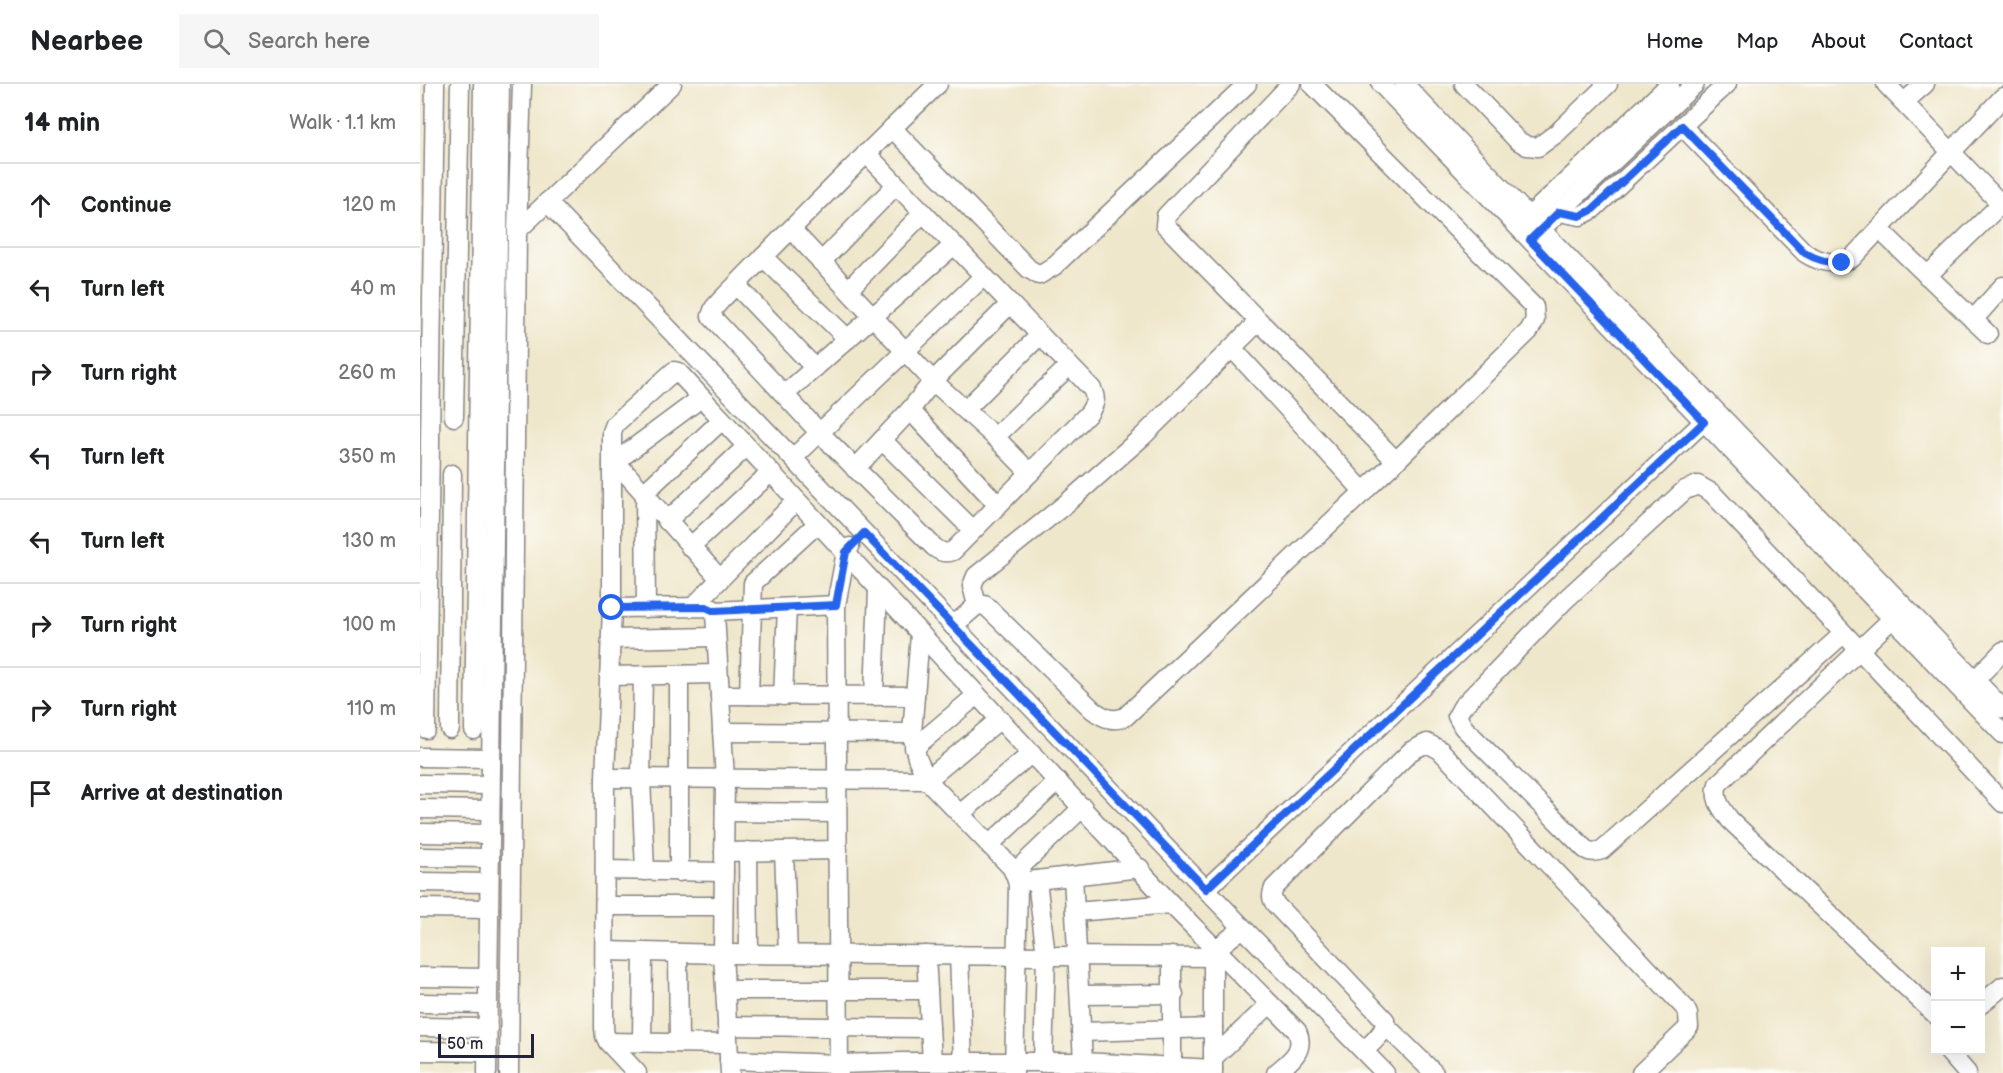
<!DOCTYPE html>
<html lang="en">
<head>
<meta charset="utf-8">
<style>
  :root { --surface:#fff; --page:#f6f6f6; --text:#202124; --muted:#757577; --line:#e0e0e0 }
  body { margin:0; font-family:"Balsamiq Sans",sans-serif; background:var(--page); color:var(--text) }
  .controls { position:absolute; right:18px; bottom:18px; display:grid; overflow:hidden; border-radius:0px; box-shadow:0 6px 24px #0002 }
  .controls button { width:54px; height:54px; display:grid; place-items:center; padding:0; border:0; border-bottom:2px solid var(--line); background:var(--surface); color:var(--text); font:30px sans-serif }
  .scale { position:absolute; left:18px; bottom:15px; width:96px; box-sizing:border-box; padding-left:6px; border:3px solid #22223b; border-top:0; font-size:16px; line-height:21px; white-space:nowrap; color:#22223b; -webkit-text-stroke:4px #fdfcf7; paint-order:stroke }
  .stop { position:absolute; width:18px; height:18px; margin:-14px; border:4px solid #2563eb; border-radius:50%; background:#fff }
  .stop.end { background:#2563eb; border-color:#fff; box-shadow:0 2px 6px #0008 }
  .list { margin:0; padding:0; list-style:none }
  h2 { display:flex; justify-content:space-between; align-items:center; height:78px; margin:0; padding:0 24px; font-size:26px }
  h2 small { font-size:20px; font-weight:400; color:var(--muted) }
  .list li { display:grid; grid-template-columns:39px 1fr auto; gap:18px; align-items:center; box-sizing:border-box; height:84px; padding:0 24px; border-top:2px solid var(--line) }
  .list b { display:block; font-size:22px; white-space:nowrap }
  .list em { font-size:20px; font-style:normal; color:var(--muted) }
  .icon { flex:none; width:33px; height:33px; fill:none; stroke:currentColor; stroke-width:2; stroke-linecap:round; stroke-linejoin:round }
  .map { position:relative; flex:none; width:1583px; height:989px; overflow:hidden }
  header { display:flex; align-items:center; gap:36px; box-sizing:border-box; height:84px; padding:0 30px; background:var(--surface); border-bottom:2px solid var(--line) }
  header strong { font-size:28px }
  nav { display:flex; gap:33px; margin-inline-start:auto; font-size:21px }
  .search { width:420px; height:54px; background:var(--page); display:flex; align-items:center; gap:15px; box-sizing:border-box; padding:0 21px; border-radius:0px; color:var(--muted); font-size:22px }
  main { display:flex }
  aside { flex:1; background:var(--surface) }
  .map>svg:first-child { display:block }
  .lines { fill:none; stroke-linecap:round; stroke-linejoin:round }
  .minor-casing { stroke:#888483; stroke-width:21 }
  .minor { stroke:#fff; stroke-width:18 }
  .route { stroke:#2563eb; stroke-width:8 }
</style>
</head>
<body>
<header>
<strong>Nearbee</strong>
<div class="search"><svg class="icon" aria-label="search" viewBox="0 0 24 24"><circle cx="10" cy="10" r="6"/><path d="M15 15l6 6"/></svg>Search here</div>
<nav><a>Home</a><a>Map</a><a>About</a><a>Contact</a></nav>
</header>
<main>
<aside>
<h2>14 min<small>Walk · 1.1 km</small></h2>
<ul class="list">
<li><svg class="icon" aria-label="ahead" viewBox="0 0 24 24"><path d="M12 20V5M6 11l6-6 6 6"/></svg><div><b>Continue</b></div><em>120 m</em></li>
<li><svg class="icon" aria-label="left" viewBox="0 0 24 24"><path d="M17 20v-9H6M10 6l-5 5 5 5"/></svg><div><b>Turn left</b></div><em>40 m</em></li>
<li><svg class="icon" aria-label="right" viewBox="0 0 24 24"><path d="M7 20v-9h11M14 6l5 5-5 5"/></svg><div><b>Turn right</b></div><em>260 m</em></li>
<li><svg class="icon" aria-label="left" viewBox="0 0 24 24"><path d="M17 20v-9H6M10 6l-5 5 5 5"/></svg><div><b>Turn left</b></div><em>350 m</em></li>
<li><svg class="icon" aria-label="left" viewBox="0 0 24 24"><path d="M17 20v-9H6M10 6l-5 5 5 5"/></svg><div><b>Turn left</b></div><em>130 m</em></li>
<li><svg class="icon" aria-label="right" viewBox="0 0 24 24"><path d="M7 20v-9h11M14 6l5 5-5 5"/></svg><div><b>Turn right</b></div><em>100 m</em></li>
<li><svg class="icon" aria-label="right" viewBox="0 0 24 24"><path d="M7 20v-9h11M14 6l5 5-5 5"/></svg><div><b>Turn right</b></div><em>110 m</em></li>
<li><svg class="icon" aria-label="arrive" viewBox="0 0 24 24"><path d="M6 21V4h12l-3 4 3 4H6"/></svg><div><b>Arrive at destination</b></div></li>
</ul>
</aside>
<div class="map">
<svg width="1583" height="989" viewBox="0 0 1583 989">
  <rect width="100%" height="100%" fill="#fdfcf7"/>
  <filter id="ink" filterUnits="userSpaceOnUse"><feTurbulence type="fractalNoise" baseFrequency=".0167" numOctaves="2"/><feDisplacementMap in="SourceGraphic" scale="12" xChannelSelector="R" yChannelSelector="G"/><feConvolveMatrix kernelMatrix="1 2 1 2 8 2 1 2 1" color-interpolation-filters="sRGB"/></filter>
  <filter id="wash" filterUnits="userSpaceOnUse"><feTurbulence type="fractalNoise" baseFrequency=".008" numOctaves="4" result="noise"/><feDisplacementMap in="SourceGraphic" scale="24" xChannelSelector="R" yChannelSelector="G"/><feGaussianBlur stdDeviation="1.35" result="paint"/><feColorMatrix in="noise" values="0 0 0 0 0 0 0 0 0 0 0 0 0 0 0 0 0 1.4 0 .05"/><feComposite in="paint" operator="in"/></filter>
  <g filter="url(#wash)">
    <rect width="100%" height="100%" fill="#efe7cb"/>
  </g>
  <g filter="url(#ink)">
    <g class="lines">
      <g class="minor-casing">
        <g id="minor">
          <polyline points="871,0 746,132 745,141 976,377"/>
          <polyline points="961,0 1583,650"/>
          <polyline points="984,0 1109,133 1583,625"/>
          <polyline points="1044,0 1097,56 1107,62 1118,63 1137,49 1188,0"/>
          <polyline points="1466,0 1583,122"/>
          <polyline points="1484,18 1505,0"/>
          <path d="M1262 42 1385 169C1401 179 1416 182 1432 174L1583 13"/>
          <polyline points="472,44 609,185 619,191 634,182 827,0"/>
          <path d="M446 69 672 305C677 316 675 319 669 329L533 467C525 470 520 468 514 463L399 348 291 232 294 224 301 216C373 143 444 70 518 0"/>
          <polyline points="127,118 823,844 965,989"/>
          <polyline points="1139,128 1160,132 1172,126 1307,0"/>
          <polyline points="1101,140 1250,0"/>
          <polyline points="371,145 513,297 575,353 610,389"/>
          <polyline points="1459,145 1568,250"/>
          <polyline points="97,147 252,0"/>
          <polyline points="1113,153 1275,0"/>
          <polyline points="343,173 428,255"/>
          <polyline points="401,178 476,101"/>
          <polyline points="1507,192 1583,118"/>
          <polyline points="316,201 395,284"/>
          <polyline points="428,206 503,129"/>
          <polyline points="1553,236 1583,202"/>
          <polyline points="812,264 944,408"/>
          <polyline points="365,310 534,161"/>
          <polyline points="546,325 620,251"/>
          <polyline points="490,326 578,421"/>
          <polyline points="34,333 40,0"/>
          <polyline points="575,353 649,282"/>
          <polyline points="462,356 553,446"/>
          <polyline points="373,374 564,192"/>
          <polyline points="196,378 300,495"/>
          <polyline points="192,380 281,314"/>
          <polyline points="435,385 490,326 513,297 590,220"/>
          <polyline points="247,437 326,363"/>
          <polyline points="270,463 350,389"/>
          <polyline points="557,521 552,502 556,492 648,418 722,353 839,237"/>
          <polyline points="273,523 376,417"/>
          <polyline points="192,524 286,523 293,525 295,529 305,695 303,870 310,989"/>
          <polyline points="226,524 225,408 302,336"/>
          <polyline points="295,527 416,521"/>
          <path d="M1473 534 1298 700C1293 714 1301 724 1310 736L1516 931"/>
          <path d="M533 542 556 522 565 521 673 626C684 634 692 638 705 633L976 377 1109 247 1115 236 1114 223 892 0"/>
          <polyline points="500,550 492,649 497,674 507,696 591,783 596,792 598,802 594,989"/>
          <path d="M1423 550 1182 766C1175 768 1171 769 1165 765L1043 643 1037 632 1042 623 1145 516 1265 406 1278 401 1292 409 1583 719"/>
          <polyline points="191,555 296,553"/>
          <polyline points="259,591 259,788"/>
          <polyline points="189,592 298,590"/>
          <polyline points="223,592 221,694 225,787"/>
          <polyline points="1555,596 1583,567"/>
          <polyline points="300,611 495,612"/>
          <polyline points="329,611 333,499 397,440"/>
          <polyline points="363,612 367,524"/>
          <polyline points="454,612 458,505"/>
          <polyline points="6,645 15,0"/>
          <polyline points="30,645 32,390"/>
          <polyline points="54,646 63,0"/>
          <polyline points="302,648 492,649"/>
          <polyline points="494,664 557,611"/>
          <polyline points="0,673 71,674"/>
          <polyline points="185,694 507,696 580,635"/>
          <polyline points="0,700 70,701"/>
          <polyline points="0,725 70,726"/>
          <polyline points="305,728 417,729"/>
          <polyline points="540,730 612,669"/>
          <polyline points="0,749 70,750"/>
          <polyline points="569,761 638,697"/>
          <polyline points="328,767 329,870"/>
          <polyline points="364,767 368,870"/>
          <polyline points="304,768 418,766"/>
          <polyline points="0,773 70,774"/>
          <polyline points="185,786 304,788"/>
          <polyline points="594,789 663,723"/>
          <polyline points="653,792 663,978"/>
          <polyline points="617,796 626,872 623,979"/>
          <polyline points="608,797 720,784"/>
          <polyline points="0,798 69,799"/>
          <polyline points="786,805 1292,330"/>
          <polyline points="185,822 303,822"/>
          <polyline points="0,824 69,825"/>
          <polyline points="655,828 751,820"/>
          <polyline points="796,865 823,844"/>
          <polyline points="185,867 303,870 803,873"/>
          <polyline points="258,869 259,959"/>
          <polyline points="506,871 512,978"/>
          <polyline points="539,871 543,979"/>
          <polyline points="793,872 793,989"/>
          <polyline points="0,893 68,894"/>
          <polyline points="305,906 508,906"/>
          <polyline points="660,911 754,910"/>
          <polyline points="0,919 68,920"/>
          <polyline points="1560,921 1583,902"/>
          <polyline points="307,942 510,944"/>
          <polyline points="966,942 1014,989"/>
          <polyline points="0,943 68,944"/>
          <polyline points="661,948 793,944"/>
          <polyline points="188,958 308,960"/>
          <polyline points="222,958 223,868"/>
          <polyline points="1527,966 1547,989"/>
          <polyline points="0,967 67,968"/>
          <path d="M944 967C952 958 966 949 965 936L856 821C851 815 851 811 854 804L991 667 1007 659 1020 666 1265 924 1268 930 1269 943 1221 989"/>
          <polyline points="793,974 850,920"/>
          <polyline points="309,976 419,980 483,978 663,978 793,985"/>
          <polyline points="67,989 80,0"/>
          <polyline points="89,989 97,147 102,0"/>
          <path d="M217 989 188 958 185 952 184 944 185 694 192 524V348L195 340 254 287 258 288 751 820 877 947C886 967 870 977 856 989"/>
          <polyline points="419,989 416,521 426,468 430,463"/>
          <polyline points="752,989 752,872"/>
        </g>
      </g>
      <use href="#minor" class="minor"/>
    </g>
  </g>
  <g class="lines" filter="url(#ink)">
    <path class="route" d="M192 524 286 523 295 527 416 521 426 468 444 449 786 805 1284 338 1110 156 1139 128 1160 132 1172 126 1262 42 1385 169C1397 176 1408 179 1422 179"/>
  </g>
</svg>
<div class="controls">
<button>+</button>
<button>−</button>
</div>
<div class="scale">50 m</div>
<div class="stop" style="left:192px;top:524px"></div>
<div class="stop end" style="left:1422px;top:179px"></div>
</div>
</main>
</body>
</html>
